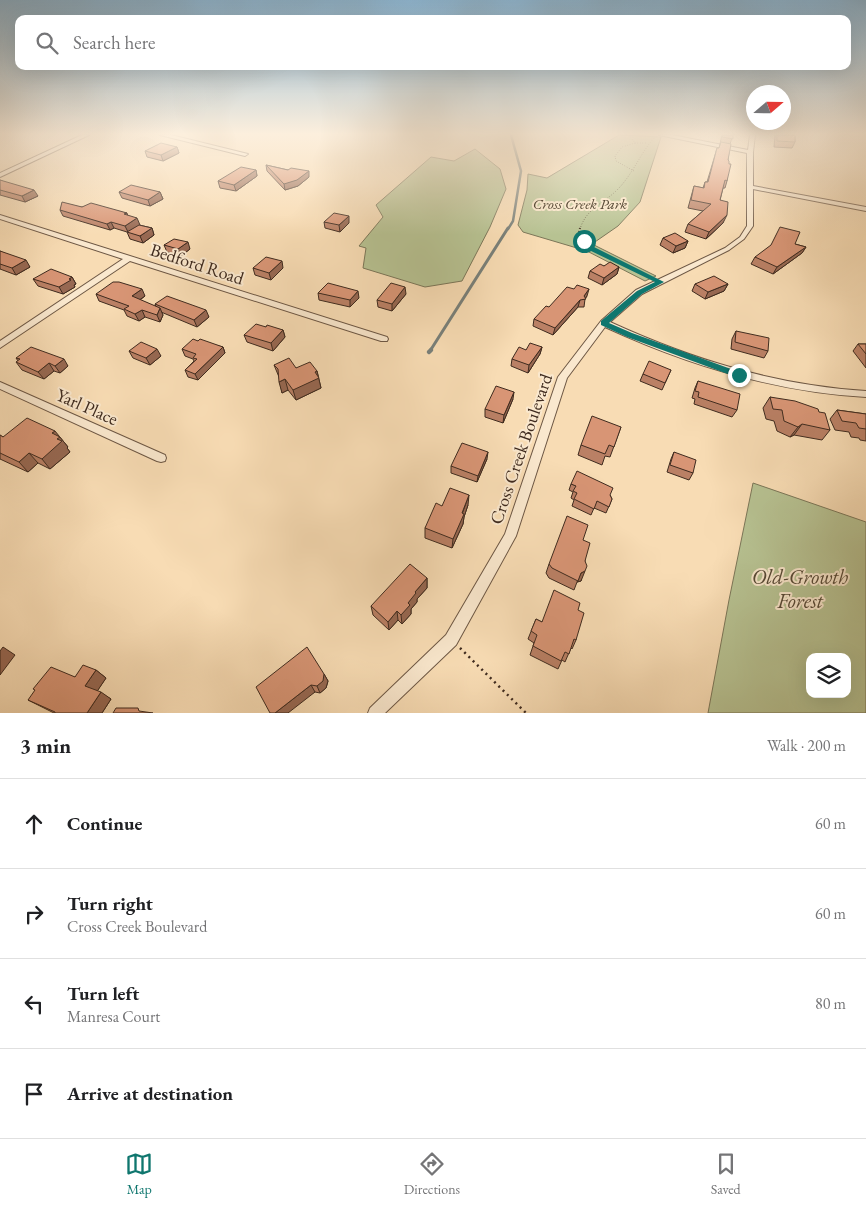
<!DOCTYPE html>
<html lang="en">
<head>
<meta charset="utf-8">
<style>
  :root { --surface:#fff; --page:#f6f6f6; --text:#202124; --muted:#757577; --line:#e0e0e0; --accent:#0f766e }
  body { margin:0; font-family:"EB Garamond",serif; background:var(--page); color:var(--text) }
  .controls { position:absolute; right:15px; bottom:15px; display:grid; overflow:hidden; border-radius:10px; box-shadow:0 5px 20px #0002 }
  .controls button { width:45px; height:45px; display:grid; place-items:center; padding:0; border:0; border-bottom:1px solid var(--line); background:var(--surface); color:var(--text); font:25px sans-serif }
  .compass { position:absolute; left:746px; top:85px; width:45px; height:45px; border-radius:50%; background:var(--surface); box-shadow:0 5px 20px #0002; rotate:70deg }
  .stop { position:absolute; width:15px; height:15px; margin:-11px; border:4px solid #0f766e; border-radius:50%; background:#fff }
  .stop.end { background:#0f766e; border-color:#fff; box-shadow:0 1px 5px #0008 }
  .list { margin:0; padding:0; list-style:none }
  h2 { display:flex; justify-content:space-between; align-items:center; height:65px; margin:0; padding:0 20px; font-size:21px }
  h2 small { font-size:16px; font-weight:400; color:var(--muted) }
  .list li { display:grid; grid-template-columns:32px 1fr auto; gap:15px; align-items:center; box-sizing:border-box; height:90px; padding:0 20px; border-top:1px solid var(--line) }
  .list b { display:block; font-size:19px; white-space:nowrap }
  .list p { margin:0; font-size:16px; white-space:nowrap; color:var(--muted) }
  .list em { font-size:16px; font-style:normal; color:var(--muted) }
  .icon { flex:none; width:28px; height:28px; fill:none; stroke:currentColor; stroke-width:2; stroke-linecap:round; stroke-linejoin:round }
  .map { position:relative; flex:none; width:866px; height:713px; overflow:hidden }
  .search { position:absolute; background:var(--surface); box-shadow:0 5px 20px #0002; left:15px; right:15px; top:15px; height:55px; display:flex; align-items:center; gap:12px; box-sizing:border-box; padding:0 18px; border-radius:10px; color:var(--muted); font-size:19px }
  .sheet { height:425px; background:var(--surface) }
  nav { display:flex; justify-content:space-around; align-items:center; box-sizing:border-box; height:70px; border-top:1px solid var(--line); background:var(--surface); font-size:14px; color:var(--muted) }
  nav a { display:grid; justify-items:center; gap:2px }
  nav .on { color:var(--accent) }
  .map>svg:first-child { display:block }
  .green { fill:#b7c292; stroke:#7b7658; fill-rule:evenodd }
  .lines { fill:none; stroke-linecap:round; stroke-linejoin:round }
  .stream-far2 { stroke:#79807a; stroke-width:2.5 }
  .stream-far1 { stroke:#79807a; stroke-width:3 }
  .stream { stroke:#79807a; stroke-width:4.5 }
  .minor-casing { stroke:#6d5744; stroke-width:2 }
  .path-far2 { stroke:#3f2b1f; stroke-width:1; stroke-dasharray:0.5 2; stroke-linecap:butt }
  .path-far1 { stroke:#3f2b1f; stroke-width:2; stroke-dasharray:1 2; stroke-linecap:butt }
  .path { stroke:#3f2b1f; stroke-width:2.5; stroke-dasharray:2 4; stroke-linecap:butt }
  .minor { fill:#fae8ce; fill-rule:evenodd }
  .wall { fill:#ba8065; stroke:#3f2b1f }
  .shaded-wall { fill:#976852; stroke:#3f2b1f }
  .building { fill:#d89575; stroke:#3f2b1f }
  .route { fill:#0f766e }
  .labels { text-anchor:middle; stroke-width:4; stroke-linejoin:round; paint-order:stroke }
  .far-park-label { font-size:15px; font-style:italic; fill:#574936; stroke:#fae8ce }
  .street-label { font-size:18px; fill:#3f2b1f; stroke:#fae8ce }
  .near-park-label { font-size:21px; font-style:italic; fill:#574936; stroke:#fae8ce }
</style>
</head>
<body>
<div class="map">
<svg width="866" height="713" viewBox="0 0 866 713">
  <rect width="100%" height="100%" fill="#f8dcb4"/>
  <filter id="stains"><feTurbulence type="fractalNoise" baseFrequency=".004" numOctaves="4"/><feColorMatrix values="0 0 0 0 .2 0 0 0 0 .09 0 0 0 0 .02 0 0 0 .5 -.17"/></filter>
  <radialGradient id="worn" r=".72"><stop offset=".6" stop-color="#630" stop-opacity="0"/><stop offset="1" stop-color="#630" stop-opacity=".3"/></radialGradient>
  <g class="green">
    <polygon points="619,135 661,137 640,202 618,226 592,244 656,276 645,281 587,251 523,232 518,225 527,190 528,174 547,178"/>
    <polygon points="475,149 500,169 506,189 490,227 462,281 425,287 363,268 366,248 359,246 383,217 376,205 431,157 454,161"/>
    <path d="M753 483 866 522V713H708L729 600ZM810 657H847V694H810Z"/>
  </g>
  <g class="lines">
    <polyline class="stream-far2" points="508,229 513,221 521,171 511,135"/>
    <polyline class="stream-far1" points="430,351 508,228"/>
    <polyline class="stream" points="429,352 431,350"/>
    <g class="minor-casing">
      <g id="minor">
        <polygon points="82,135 89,135 0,177 0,173"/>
        <polygon points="160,135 171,135 248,154 245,156"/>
        <path d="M659 135H672L748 150 750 135H755L753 152V186L866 207V211L753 189V226L744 239 729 250 642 294 610 322C693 360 775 385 866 391V397C774 392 688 365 605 327L567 378 516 536 456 645 385 713H368L370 708 446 635 505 534 558 377 601 321 636 290 725 248 740 237 747 226V153Z"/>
        <polygon points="0,215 387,337 388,339 387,341 381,341 130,261 0,348 0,341 123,259 0,219"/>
        <polygon points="0,382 165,455 166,458 165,461 161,462 157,461 0,389"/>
      </g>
    </g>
    <g class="path-far2">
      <polyline points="629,135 635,143 622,147 615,156 616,161 634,171"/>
      <polyline points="635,143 647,143"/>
      <path d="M580 229C587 207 604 204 619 188 634 172 641 152 655 137"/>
    </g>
    <polyline class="path-far1" points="580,228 579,232 592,249 650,277"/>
    <polyline class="path" points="460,648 526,713"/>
    <use href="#minor" class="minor"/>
  </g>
  <g class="wall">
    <polygon points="722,135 733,135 730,144 728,160 727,181 725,188 723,188 720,200 723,223 706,239 685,232 688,224 703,211 688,208 694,186 703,188 705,182 707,182 715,155 717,148 719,148"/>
    <polygon points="775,135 795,135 795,142 792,148 774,147"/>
    <polygon points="177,147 179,153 163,161 147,157 145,151"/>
    <polygon points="266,165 288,170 309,177 298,186 285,190 267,171"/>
    <polygon points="256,170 257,176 236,191 220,188 218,181"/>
    <polygon points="0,180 38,196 25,202 0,195"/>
    <polygon points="119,192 160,192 163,199 150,206 122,198"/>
    <polygon points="82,207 127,213 128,216 139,225 152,228 154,235 143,243 130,239 127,232 114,228 110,230 63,216 60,210"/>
    <polygon points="324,222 349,223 340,232 325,228"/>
    <polygon points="663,238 688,241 685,248 673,253 660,245"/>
    <polygon points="795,244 806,247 802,253 773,274 751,264 755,257"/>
    <polygon points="164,245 190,249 181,256 167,252"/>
    <polygon points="0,251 30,267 16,275 0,269"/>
    <polygon points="604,266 619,267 617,274 602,285 588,278 590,271"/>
    <polygon points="253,268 283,268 271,280 255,275"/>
    <polygon points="72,277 76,284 74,285 75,287 63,294 38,286 33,279"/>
    <polygon points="695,284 728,284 724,291 705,299 692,291"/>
    <polygon points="318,293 359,298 350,307 319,300"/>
    <polygon points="96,294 145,296 140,300 156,307 155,304 209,317 197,327 161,312 163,315 160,322 145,317 139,321 127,316 124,310 99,301"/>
    <polygon points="406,294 392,311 378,307 377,300"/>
    <polygon points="587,296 585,299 584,307 578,307 553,335 533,326 534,319"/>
    <polygon points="266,327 283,330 285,337 273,351 247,342 244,335"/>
    <polygon points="736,331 768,351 764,358 731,349 732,339"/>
    <polygon points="198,341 223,347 225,353 198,380 188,377 185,370 194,361 193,359 185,356 182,349"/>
    <polygon points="858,344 866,344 866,368 853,351"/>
    <polygon points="542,347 540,354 528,373 511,366 512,359 526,350"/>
    <polygon points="129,351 161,356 150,365 133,358"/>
    <polygon points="16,358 68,366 60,373 54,371 44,379 22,370 16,362 18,361"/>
    <polygon points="274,365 317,371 321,388 296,400 288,390 282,393 279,377"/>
    <polygon points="671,370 662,390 640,381 643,374"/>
    <polygon points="698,381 737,410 732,417 694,404 695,399 692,398 695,388"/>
    <polygon points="770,397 819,412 830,430 822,440 794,435 790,437 777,431 774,421 766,419 763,408"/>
    <polygon points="513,399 503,423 485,417 485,409"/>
    <polygon points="837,410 866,414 866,441 860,440 859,438 851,437 849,432 835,430 830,419"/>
    <polygon points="621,427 610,457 605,456 602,465 578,455 581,445"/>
    <polygon points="0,435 3,437 59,436 68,447 67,448 70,452 50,469 38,463 28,472 0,459"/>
    <polygon points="674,452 693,473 689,480 667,472 671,459"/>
    <polygon points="487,459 477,482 451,473 451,466"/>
    <polygon points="571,484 610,495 612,499 606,513 594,508 591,515 572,506 574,500 571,498 573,492 569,490"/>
    <polygon points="468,505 464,517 463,524 452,548 425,538 425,528 442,506"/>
    <polygon points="583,540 585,561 581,581 577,582 574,590 549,578 546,573 549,564"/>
    <polygon points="427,578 427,588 417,599 417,602 411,609 411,614 402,624 398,620 389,630 373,615 371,606"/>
    <polygon points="578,610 576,640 572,649 571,648 565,662 562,660 558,669 530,655 534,643 528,639 536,619 542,622"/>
    <polygon points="96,670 106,678 97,691 111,699 102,713 54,713 28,700 75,677"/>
    <polygon points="324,674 328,681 326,688 320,693 315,692 270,713"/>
  </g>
  <g class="shaded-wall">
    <polygon points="177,147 179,153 163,161 161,155"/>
    <polygon points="256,170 257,176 236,191 234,185"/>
    <polygon points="309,171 309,177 298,186 285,190 284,184"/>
    <polygon points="34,190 38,196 25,202 22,196"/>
    <polygon points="160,192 163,199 150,206 148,200"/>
    <polygon points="727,215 723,223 706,239 709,232"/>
    <polygon points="349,216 349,223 340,232 339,225"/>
    <polygon points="137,218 140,225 128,232 125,226"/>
    <polygon points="111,222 114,228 110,230 107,224"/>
    <polygon points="152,228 154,235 143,243 140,236"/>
    <polygon points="688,241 685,248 673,253 676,246"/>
    <polygon points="188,242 190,249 181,256 178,249"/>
    <polygon points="806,247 802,253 773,274 777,267"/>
    <polygon points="26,260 30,267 16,275 12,268"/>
    <polygon points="282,261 283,268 271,280 269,273"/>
    <polygon points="619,267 617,274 602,285 604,278"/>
    <polygon points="72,277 76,284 74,285 75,287 63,294 59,287"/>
    <polygon points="728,284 724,291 705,299 708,292"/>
    <polygon points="405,287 406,294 392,311 392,304"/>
    <polygon points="142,289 145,296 135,303 132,296"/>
    <polygon points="589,289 587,296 584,300 584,296"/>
    <polygon points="358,291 359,298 350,307 350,300"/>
    <polygon points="580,300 578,307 553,335 555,328"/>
    <polygon points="160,308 163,315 160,322 157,315"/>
    <polygon points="142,310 145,317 139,321 135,314"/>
    <polygon points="206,310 209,317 197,327 194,320"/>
    <polygon points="283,330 285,337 273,351 271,343"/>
    <polygon points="223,347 225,353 198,380 195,374"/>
    <polygon points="542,347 540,354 528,373 529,365"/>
    <polygon points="157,349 161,356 150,365 146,358"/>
    <polygon points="64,359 68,366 60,373 55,366"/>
    <polygon points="49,363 54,371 44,379 38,372"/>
    <polygon points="317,371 321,388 296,400 293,390 315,372"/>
    <polygon points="285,379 288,390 282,393 279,382"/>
    <polygon points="514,392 513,399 503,423 504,415"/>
    <polygon points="802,424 794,435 790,437 798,427"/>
    <polygon points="55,431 68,447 67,448 70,452 50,469 42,459 52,433"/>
    <polygon points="488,452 487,459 477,482 478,476"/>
    <polygon points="29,453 38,463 28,472 19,462"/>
    <polygon points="469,495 468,505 464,517 463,524 452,548 453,539"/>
    <polygon points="585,571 581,581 577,582 581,573"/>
    <polygon points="427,578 427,588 417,599 417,602 411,609 411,614 402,624 401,615 408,603 415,592"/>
    <polygon points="397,611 398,620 389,630 388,622"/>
    <polygon points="3,647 15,655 0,675 0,651"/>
    <polygon points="96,670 106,678 96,693 85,686"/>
    <polygon points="324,674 328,681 326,688 320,693 317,686"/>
    <polygon points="311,685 315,692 288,713 275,713"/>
    <polygon points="101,692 111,699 102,713 87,713"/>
  </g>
  <g class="building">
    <polygon points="723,135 733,135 733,139 722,137"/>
    <polygon points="777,135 795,135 795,142 777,141"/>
    <polygon points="721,142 731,144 728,160 729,161 729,164 731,164 727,181 725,180 720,200 728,202 727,215 709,232 688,224 711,204 691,200 694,186 704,188 705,182 708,182 717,148 719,148"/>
    <polygon points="161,143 177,147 161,155 145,151"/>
    <polygon points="266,165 288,170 291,168 309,171 297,180 284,184"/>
    <polygon points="241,167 256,170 234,185 218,181"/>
    <polygon points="0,180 34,190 22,196 0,190"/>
    <polygon points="131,185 160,192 148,200 119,192"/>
    <polygon points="62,202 82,207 91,203 127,213 124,214 137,218 125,226 111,222 107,224 60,210"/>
    <polygon points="334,213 349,216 339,225 324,222"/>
    <polygon points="139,225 152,228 140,236 127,232"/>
    <polygon points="780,227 800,232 795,244 806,247 777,267 755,257 771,245"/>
    <polygon points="675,233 688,241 676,246 663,238"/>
    <polygon points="174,239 188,242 178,249 164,245"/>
    <polygon points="0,251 26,260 12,268 0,264"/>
    <polygon points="266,257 282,261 269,273 253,268"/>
    <polygon points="610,262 619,267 604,278 590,271 600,264 604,266"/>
    <polygon points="51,269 72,277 69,279 71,280 59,287 33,279"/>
    <polygon points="714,276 728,284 708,292 695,284"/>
    <polygon points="113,282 119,282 142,289 132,296 160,308 157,315 142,310 135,314 124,309 129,306 96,294"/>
    <polygon points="328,283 358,291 350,300 318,293"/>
    <polygon points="391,283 405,287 392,304 377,300"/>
    <polygon points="577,285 589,289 584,296 586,299 580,300 555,328 534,319 546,306 549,307 567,287 574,289"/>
    <polygon points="167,296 206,310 194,320 155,304"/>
    <polygon points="256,324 266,327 267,325 283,330 271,343 244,335"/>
    <polygon points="736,331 769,338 768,351 735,342"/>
    <polygon points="193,339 198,341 200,339 223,347 195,374 185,370 197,359 193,358 196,354 182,349"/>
    <polygon points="141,342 157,349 146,358 129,351"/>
    <polygon points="530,343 542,347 529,365 512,359 519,347 526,350"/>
    <polygon points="858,344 866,344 866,354"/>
    <polygon points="31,347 64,359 55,366 49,363 38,372 16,362 20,359 16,358"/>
    <polygon points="289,358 296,368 310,362 317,371 315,372 319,378 293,390 285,379 279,382 278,369 274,365"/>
    <polygon points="649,361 671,370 665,383 643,374"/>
    <polygon points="698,381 740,394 737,410 698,397 699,392 695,391"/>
    <polygon points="496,386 514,392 504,415 485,409"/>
    <polygon points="770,397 795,401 818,409 819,412 825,413 830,430 802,424 798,427 784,421 782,410 773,409"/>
    <polygon points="837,410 866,414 866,429 859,428 856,423 842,421"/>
    <polygon points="592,416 621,427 614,447 609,445 605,454 581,445"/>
    <polygon points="27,418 55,431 52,433 60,437 57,439 62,441 42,459 29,453 19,462 0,453 0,435 3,437"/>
    <polygon points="462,443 488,452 478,476 451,466"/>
    <polygon points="674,452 696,460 693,473 670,465"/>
    <polygon points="577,471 613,488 610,495 612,499 609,507 597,501 594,509 574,499 577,493 573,491 576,486 571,484"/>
    <polygon points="450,488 469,495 462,513 464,514 453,539 425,528 436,503 442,506"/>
    <polygon points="567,516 588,525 583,540 590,543 585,561 587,566 585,571 581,573 578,581 552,568 549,564"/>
    <polygon points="410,564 427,578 415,592 416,593 408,603 410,605 401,615 397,611 388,622 371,606"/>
    <polygon points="554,590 580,603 578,610 584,613 576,640 574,639 569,654 565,652 561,661 533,646 537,635 531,631 536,619 542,622"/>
    <polygon points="307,647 324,674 323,681 317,686 311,685 275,713 270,713 256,687"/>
    <polygon points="83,665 96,670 85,686 101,692 87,713 55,713 55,712 28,700 35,690 33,689 51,667 75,677"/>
    <polygon points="116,708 138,708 139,711 153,713 113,713"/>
  </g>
  <linearGradient id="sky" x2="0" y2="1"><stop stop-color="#8bb6d4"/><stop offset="0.57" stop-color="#fcefdd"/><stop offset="1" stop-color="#fcefdd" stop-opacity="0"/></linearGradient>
  <rect width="866" height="235" fill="url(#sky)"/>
  <polygon class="route" points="584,239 594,247 664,282 642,294 609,323 632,333 742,373 742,377 736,377 627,337 601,325 601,321 637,291 655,282 589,250 581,241"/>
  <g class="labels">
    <g class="far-park-label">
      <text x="580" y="209">Cross Creek Park</text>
    </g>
    <g class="street-label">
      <text transform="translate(197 264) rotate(18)" y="6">Bedford Road</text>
      <text transform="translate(87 407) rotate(24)" y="6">Yarl Place</text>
      <text transform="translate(521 449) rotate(-71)" y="6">Cross Creek Boulevard</text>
    </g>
    <g class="near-park-label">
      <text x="800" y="584">Old-Growth<tspan x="800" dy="24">Forest</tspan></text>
    </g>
  </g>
  <rect width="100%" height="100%" filter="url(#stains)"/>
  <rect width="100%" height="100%" fill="url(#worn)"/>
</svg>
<div class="controls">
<button><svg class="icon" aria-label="layers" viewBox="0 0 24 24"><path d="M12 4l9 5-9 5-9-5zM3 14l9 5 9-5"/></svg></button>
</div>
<svg class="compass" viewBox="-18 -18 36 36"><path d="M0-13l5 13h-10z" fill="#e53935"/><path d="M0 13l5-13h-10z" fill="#757577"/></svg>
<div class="stop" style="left:584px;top:241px"></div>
<div class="stop end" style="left:739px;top:375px"></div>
<div class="search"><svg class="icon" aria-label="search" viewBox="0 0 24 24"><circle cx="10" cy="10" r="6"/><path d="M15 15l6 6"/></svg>Search here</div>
</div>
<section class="sheet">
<h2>3 min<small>Walk · 200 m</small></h2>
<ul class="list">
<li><svg class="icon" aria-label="ahead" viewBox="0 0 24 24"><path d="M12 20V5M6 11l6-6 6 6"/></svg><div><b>Continue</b></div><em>60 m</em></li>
<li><svg class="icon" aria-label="right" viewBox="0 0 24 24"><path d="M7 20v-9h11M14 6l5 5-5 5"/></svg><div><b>Turn right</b><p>Cross Creek Boulevard</p></div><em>60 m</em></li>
<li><svg class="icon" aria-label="left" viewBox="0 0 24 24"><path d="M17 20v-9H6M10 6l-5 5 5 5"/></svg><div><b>Turn left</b><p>Manresa Court</p></div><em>80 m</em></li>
<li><svg class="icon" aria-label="arrive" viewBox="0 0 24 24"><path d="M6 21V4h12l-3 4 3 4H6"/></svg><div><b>Arrive at destination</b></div></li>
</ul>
</section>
<nav>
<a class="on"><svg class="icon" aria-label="map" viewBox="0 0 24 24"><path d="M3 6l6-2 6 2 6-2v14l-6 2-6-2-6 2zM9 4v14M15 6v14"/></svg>Map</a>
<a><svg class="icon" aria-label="directions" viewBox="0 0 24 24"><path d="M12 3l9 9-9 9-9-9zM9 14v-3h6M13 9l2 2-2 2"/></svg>Directions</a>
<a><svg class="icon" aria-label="saved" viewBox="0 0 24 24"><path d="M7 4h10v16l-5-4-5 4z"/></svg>Saved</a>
</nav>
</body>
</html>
